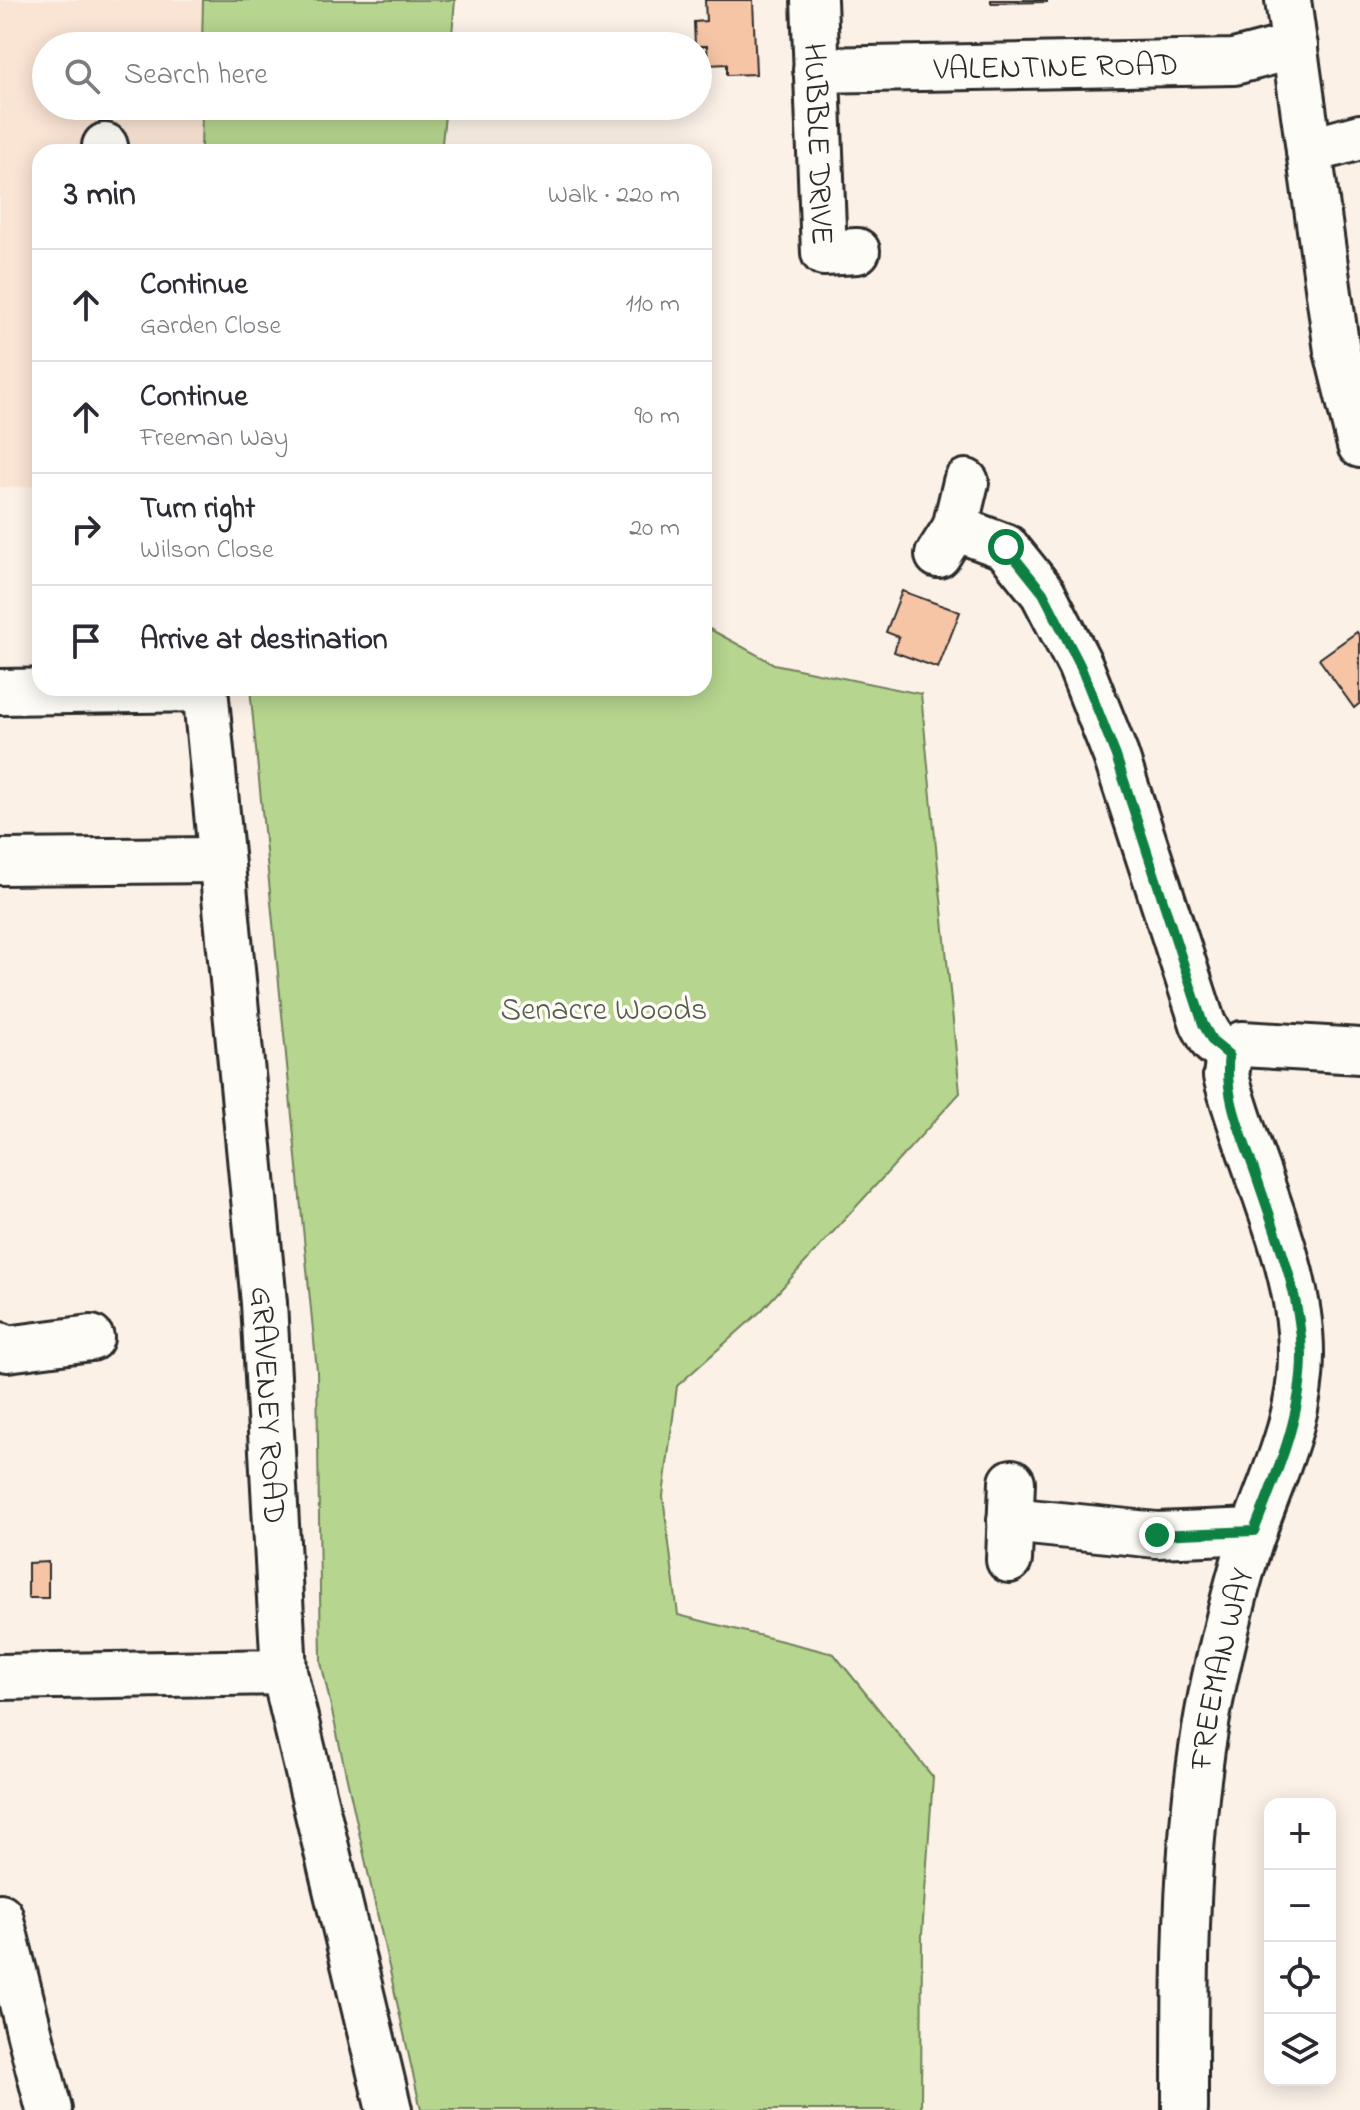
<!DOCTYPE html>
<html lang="en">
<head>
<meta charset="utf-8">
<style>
  :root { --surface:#fff; --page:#f7f7f7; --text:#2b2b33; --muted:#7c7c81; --line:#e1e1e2 }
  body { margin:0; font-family:"Indie Flower",sans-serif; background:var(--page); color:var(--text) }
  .controls { position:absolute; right:24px; bottom:24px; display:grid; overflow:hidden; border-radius:16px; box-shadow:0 4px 20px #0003 }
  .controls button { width:72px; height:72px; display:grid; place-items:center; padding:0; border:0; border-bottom:2px solid var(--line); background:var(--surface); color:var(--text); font:40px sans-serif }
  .stop { position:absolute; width:24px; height:24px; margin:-18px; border:6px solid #0b8043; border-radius:50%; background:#fff }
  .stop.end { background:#0b8043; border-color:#fff; box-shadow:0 2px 8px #0008 }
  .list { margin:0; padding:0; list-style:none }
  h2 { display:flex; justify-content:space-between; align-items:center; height:104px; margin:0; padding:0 32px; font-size:34px }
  h2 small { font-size:26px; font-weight:400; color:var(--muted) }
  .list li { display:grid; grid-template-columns:52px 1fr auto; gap:24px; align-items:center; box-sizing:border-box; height:112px; padding:0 32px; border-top:2px solid var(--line) }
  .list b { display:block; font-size:30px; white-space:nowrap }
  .list p { margin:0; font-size:26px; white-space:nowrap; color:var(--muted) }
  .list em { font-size:26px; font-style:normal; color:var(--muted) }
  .icon { flex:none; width:44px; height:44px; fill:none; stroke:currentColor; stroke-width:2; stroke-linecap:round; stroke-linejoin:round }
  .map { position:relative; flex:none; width:1360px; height:2110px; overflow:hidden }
  .search { position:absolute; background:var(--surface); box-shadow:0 4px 20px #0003; left:32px; top:32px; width:680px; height:88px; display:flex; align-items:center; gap:20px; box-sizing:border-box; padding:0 28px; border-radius:44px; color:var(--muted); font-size:30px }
  .panel { position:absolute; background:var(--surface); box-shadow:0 4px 20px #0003; left:32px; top:144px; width:680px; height:552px; border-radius:24px }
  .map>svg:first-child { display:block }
  .built { fill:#fae4d4 }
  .green { fill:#b6d58e; stroke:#70805c; stroke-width:2 }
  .building { fill:#f6c5a6; stroke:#2b2b2b; stroke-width:2 }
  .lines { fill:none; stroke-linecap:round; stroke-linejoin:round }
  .minor-casing { stroke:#2b2b2b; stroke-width:50 }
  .minor { stroke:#fdfcf7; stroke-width:44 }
  .route { stroke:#0b8043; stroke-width:10 }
  .labels { text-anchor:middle; stroke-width:7; stroke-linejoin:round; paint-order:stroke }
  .street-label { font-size:32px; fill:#2b2b2b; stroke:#fdfcf7 }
  .park-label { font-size:32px; fill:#555e49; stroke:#fdfcf7 }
</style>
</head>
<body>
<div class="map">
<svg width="1360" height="2110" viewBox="0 0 1360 2110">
  <rect width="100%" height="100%" fill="#fcf1e7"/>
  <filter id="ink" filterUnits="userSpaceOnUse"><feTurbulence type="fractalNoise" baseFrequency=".0125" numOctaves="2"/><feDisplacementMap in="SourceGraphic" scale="16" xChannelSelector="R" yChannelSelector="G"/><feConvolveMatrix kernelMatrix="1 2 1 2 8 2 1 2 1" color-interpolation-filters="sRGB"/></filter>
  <g filter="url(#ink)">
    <polygon class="built" points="0,0 203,0 202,46 46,46 46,106 202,106 201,152 40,152 40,486 0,487"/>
    <g class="green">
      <polygon points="203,0 455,0 451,46 202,46"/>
      <polygon points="202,106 446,106 441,152 201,152"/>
      <polygon points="704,626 774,664 921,694 960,1093 761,1311 677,1386 663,1496 678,1615 834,1654 933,1777 922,1935 921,2110 421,2110 321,1662 317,1371 250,688 704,688"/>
    </g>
    <g class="building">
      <polygon points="705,0 753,0 756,74 727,75 727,64 708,65 707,46 695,46 694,22 706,21"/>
      <polygon points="991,0 1047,0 1047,2 991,3"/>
      <polygon points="902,591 960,612 938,668 894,652 899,637 886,632"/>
      <polygon points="1357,632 1360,637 1360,703 1354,708 1319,659"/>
      <polygon points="48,1562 48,1598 28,1598 28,1563"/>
    </g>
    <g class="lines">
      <g class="minor-casing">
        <g id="minor">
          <path id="s1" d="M814 0 824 253 857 251"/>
          <polyline points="1288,0 1337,351 1360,445"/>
          <path id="s2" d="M816 70 1234 62 1295 46"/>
          <polyline points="105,146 106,152"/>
          <polyline points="1309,151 1360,137"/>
          <polyline points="955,528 1006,547 1043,593 1080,665 1116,756 1203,1024 1213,1042 1229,1055"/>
          <polyline points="938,555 955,528 966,482"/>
          <path id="s3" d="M205 688 264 1303 284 1672 389 2110"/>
          <polyline points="0,692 205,689"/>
          <polyline points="0,862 219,860"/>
          <polyline points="1229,1055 1242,1044 1360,1051"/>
          <polyline points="0,1345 7,1349 91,1338"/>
          <polyline points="1010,1520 1157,1535 1254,1531"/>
          <polyline points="1009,1560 1012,1482"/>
          <polyline points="0,1677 284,1672"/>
          <polyline points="0,1916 49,2110"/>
          <path id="s4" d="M1185 2110C1185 1955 1184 1798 1222 1647 1231 1608 1241 1568 1254 1530 1274 1473 1301 1419 1301 1356 1302 1264 1249 1165 1226 1076L1229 1055"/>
        </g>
      </g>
      <use href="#minor" class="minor"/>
    </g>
  </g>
  <g class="lines" filter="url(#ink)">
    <path class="route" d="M1006 547 1043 593 1080 665 1116 756 1203 1024 1213 1042 1229 1055C1223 1097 1244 1139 1257 1178 1276 1235 1301 1295 1302 1355 1302 1417 1276 1475 1254 1531L1157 1535"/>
  </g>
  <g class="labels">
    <g class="street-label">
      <text dy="11" stroke="none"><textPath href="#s2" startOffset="240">VALENTINE ROAD</textPath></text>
      <text dy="11" stroke="none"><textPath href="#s1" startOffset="144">HUBBLE DRIVE</textPath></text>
      <text dy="11" stroke="none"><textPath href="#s3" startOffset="720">GRAVENEY ROAD</textPath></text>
      <text dy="11" stroke="none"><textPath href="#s4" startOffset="444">FREEMAN WAY</textPath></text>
    </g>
    <g class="park-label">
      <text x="604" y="1019">Senacre Woods</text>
    </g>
  </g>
</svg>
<div class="controls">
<button>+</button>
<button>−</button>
<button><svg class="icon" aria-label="locate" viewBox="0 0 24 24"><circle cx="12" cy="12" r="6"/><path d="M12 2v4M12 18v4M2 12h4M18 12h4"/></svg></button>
<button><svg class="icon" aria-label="layers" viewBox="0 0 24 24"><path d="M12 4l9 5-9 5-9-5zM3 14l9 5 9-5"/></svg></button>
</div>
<div class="stop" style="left:1006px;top:547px"></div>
<div class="stop end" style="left:1157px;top:1535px"></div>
<div class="search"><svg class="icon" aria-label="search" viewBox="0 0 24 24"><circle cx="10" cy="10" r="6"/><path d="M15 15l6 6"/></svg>Search here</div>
<section class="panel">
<h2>3 min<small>Walk · 220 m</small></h2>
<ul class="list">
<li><svg class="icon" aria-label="ahead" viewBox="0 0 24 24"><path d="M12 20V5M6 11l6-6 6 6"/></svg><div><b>Continue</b><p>Garden Close</p></div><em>110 m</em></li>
<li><svg class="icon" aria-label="ahead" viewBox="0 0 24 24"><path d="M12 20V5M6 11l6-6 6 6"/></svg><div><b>Continue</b><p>Freeman Way</p></div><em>90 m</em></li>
<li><svg class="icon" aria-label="right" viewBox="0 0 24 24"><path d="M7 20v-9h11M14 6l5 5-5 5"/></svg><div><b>Turn right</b><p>Wilson Close</p></div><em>20 m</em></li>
<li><svg class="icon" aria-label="arrive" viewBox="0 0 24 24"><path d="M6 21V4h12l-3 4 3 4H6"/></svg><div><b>Arrive at destination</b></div></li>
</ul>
</section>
</div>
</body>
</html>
